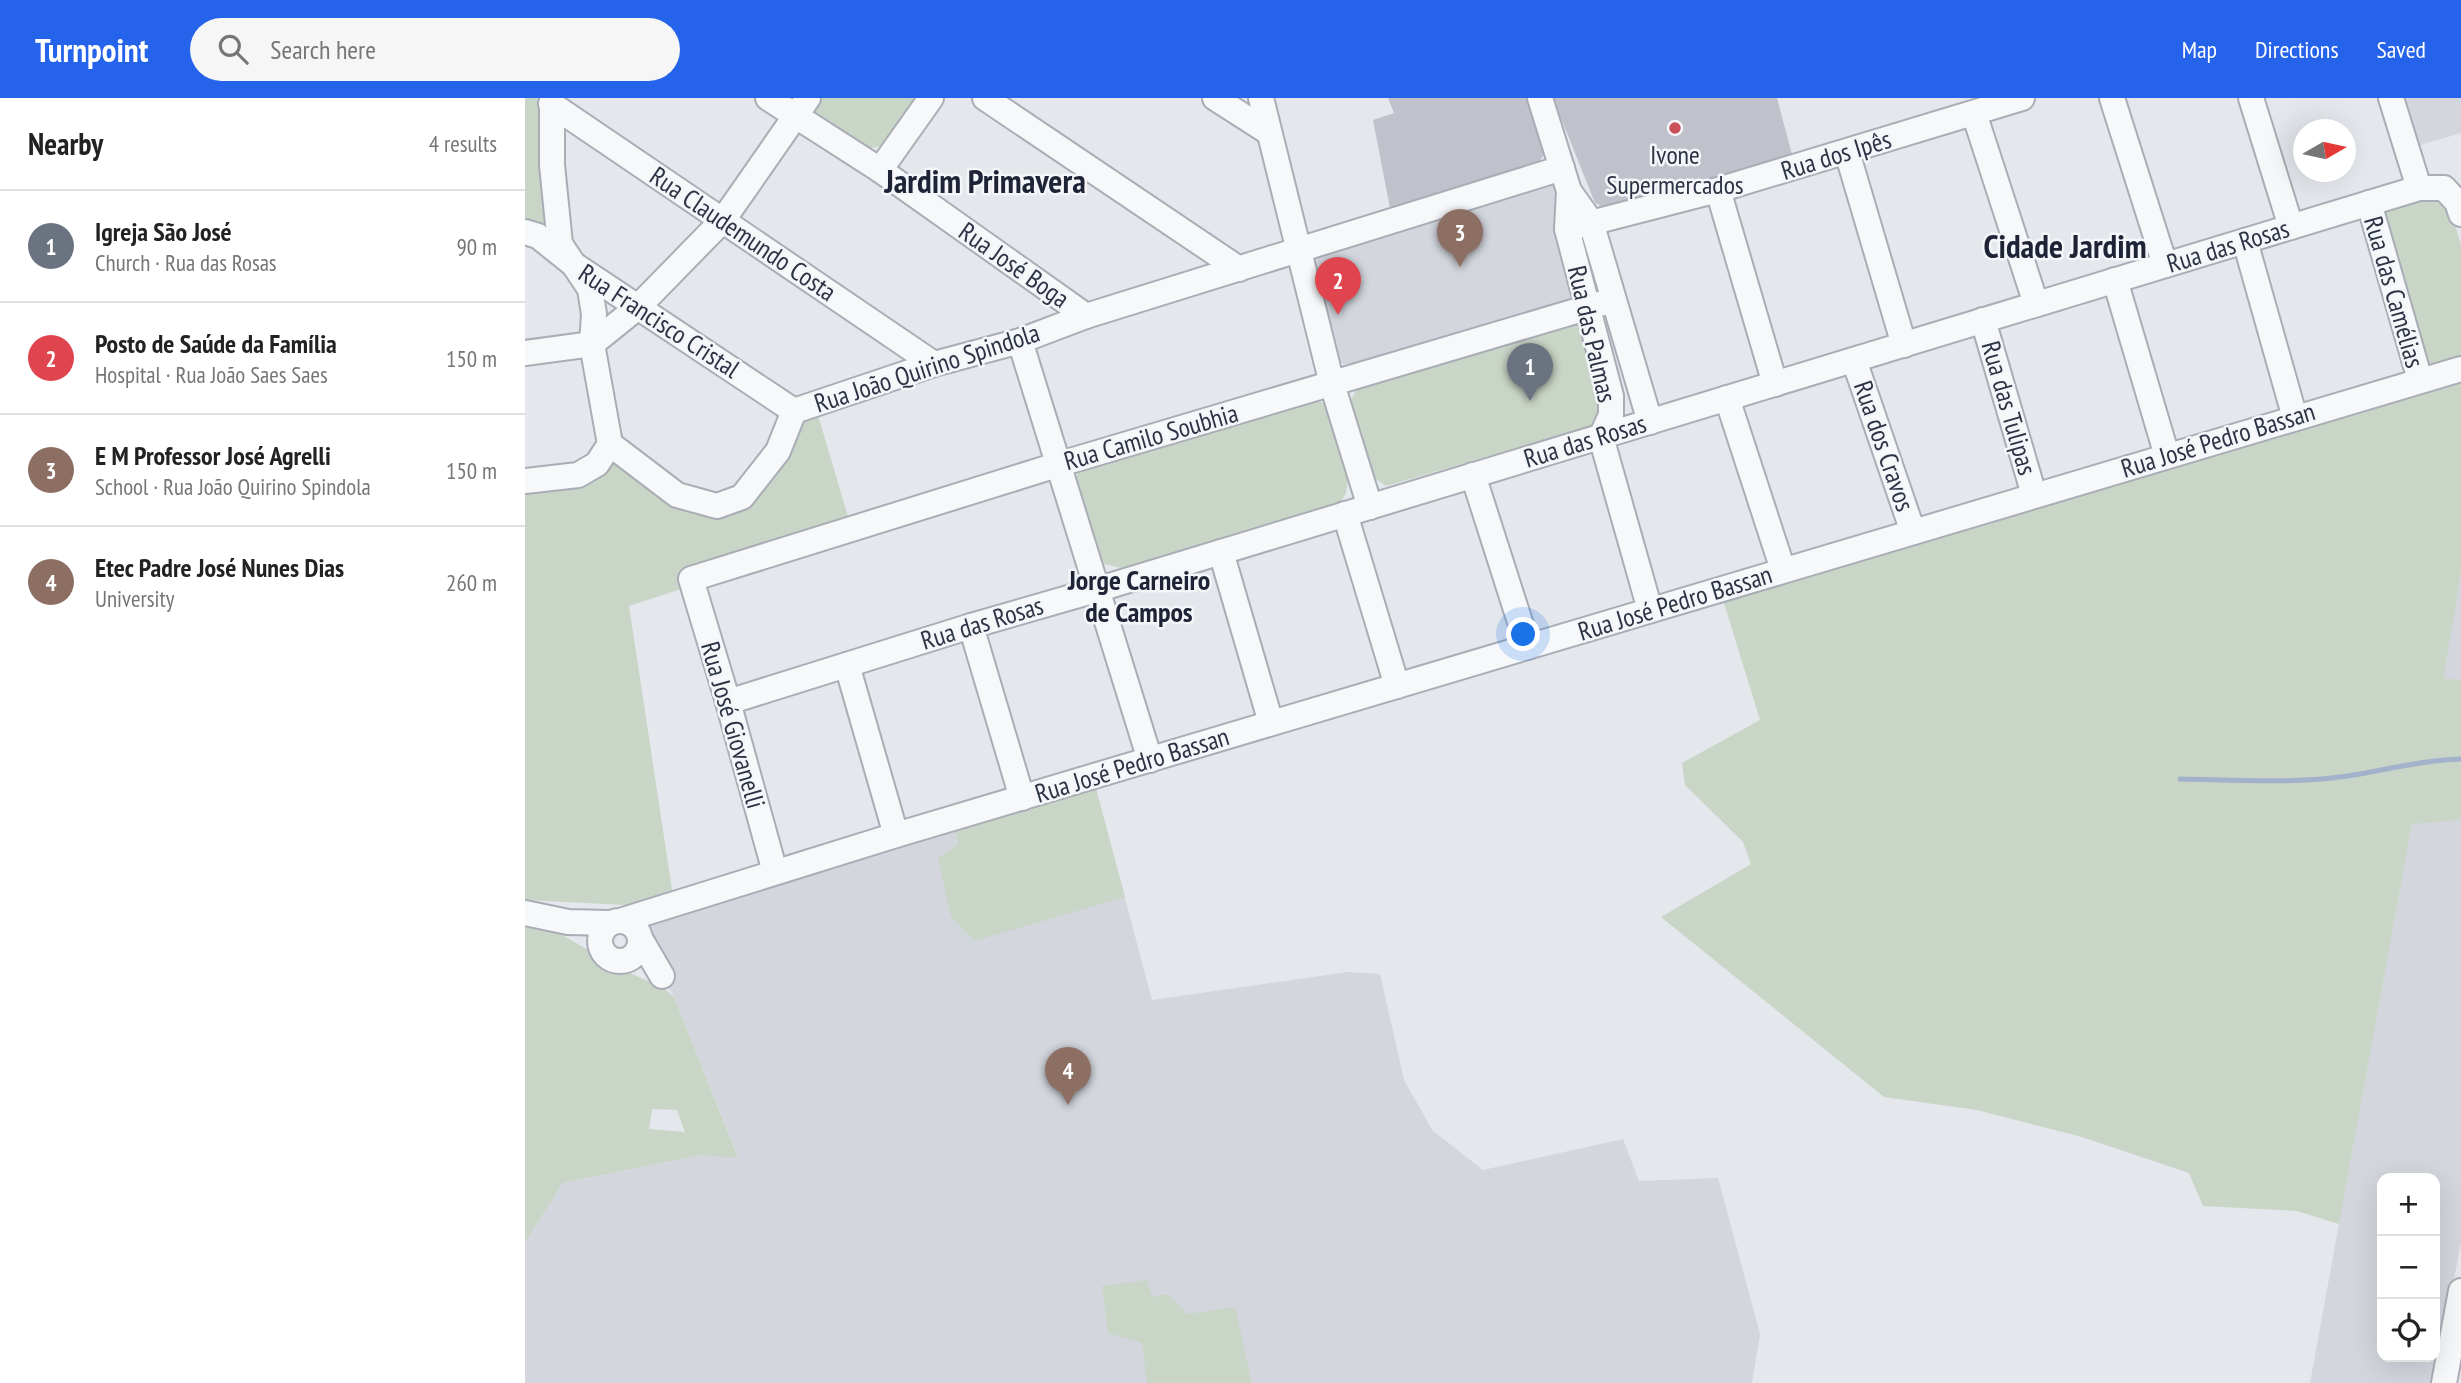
<!DOCTYPE html>
<html lang="en">
<head>
<meta charset="utf-8">
<style>
  :root { --surface:#fff; --page:#f6f6f6; --text:#222; --muted:#767676; --line:#e0e0e0; --accent:#2563eb }
  body { margin:0; font-family:"PT Sans Narrow",sans-serif; background:var(--page); color:var(--text) }
  .controls { position:absolute; right:21px; bottom:21px; display:grid; overflow:hidden; border-radius:14px; box-shadow:0 7px 28px #0002 }
  .controls button { width:63px; height:63px; display:grid; place-items:center; padding:0; border:0; border-bottom:2px solid var(--line); background:var(--surface); color:var(--text); font:35px sans-serif }
  .compass { position:absolute; left:1768px; top:21px; width:63px; height:63px; border-radius:50%; background:var(--surface); box-shadow:0 7px 28px #0002; rotate:81deg }
  .you { position:absolute; left:999px; top:537px; width:24px; height:24px; margin:-18px; border:5px solid #fff; border-radius:50%; background:#1a73e8; box-shadow:0 0 0 10px #1a73e833 }
  .badge { display:grid; place-items:center; width:46px; height:46px; border-radius:50%; background:var(--accent); color:#fff; font-size:23px; font-weight:700 }
  .pin { position:absolute; translate:-50% -58px; filter:drop-shadow(0 2px 4px #0008) }
  .pin::after { content:''; position:absolute; top:37px; width:24px; height:21px; background:inherit; clip-path:polygon(0 0,100% 0,50% 100%) }
  .list { margin:0; padding:0; list-style:none }
  h2 { display:flex; justify-content:space-between; align-items:center; height:91px; margin:0; padding:0 28px; font-size:30px }
  h2 small { font-size:23px; font-weight:400; color:var(--muted) }
  .list li { display:grid; grid-template-columns:46px 1fr auto; gap:21px; align-items:center; box-sizing:border-box; height:112px; padding:0 28px; border-top:2px solid var(--line) }
  .list b { display:block; font-size:26px; white-space:nowrap }
  .list p { margin:0; font-size:23px; white-space:nowrap; color:var(--muted) }
  .list em { font-size:23px; font-style:normal; color:var(--muted) }
  .icon { flex:none; width:38px; height:38px; fill:none; stroke:currentColor; stroke-width:2; stroke-linecap:round; stroke-linejoin:round }
  .map { position:relative; flex:none; width:1936px; height:1285px; overflow:hidden }
  header { display:flex; align-items:center; gap:42px; box-sizing:border-box; height:98px; padding:0 35px; background:var(--accent); color:#fff }
  header strong { font-size:33px }
  nav { display:flex; gap:38px; margin-inline-start:auto; font-size:24px }
  .search { width:490px; height:63px; background:var(--page); display:flex; align-items:center; gap:18px; box-sizing:border-box; padding:0 24px; border-radius:38px; color:var(--muted); font-size:26px }
  main { display:flex }
  aside { flex:1; background:var(--surface) }
  .map>svg:first-child { display:block }
  .built { fill:#d3d6dd; fill-rule:evenodd }
  .green { fill:#c9d5c6; fill-rule:evenodd }
  .lines { fill:none; stroke-linecap:round; stroke-linejoin:round }
  .stream { stroke:#a1b2ca; stroke-width:5 }
  .building { fill:#bfc2cb }
  .minor-casing { stroke:#a9adb6; stroke-width:28 }
  .minor { stroke:#f7f8fa; stroke-width:24 }
  .poi-dot { fill:#ca5059; stroke:#f4f6f9; stroke-width:2.5 }
  .labels { text-anchor:middle; stroke-width:5; stroke-linejoin:round; paint-order:stroke }
  .poi-label { font-size:26px; fill:#2c3344; stroke:#f4f6f9 }
  .street-label { font-size:26px; fill:#2c3344; stroke:#f4f6f9 }
  .neighbourhood-label { font-size:28px; font-weight:bold; fill:#1e2435; stroke:#f4f6f9 }
  .district-label { font-size:33px; font-weight:bold; fill:#1e2435; stroke:#f4f6f9 }
</style>
</head>
<body>
<header>
<strong>Turnpoint</strong>
<div class="search"><svg class="icon" aria-label="search" viewBox="0 0 24 24"><circle cx="10" cy="10" r="6"/><path d="M15 15l6 6"/></svg>Search here</div>
<nav><a>Map</a><a>Directions</a><a>Saved</a></nav>
</header>
<main>
<aside>
<h2>Nearby<small>4 results</small></h2>
<ul class="list">
<li><span class="badge" style="background:#6b7280">1</span><div><b>Igreja São José</b><p>Church · Rua das Rosas</p></div><em>90 m</em></li>
<li><span class="badge" style="background:#e0444e">2</span><div><b>Posto de Saúde da Família</b><p>Hospital · Rua João Saes Saes</p></div><em>150 m</em></li>
<li><span class="badge" style="background:#8d6e63">3</span><div><b>E M Professor José Agrelli</b><p>School · Rua João Quirino Spindola</p></div><em>150 m</em></li>
<li><span class="badge" style="background:#8d6e63">4</span><div><b>Etec Padre José Nunes Dias</b><p>University</p></div><em>260 m</em></li>
</ul>
</aside>
<div class="map">
<svg width="1936" height="1285" viewBox="0 0 1936 1285">
  <rect width="100%" height="100%" fill="#e4e7ec"/>
  <g class="built">
    <polygon points="1874,0 1936,0 1936,35 1889,49"/>
    <polygon points="1018,82 1032,88 1051,200 826,267 812,264 784,172 790,159"/>
    <polygon points="1936,476 1936,582 1917,580"/>
    <polygon points="570,687 627,902 823,874 855,876 879,982 907,1032 958,1072 1098,1041 1114,1083 1193,1080 1235,1236 1227,1285 0,1285 0,1144 38,1085 176,1057 213,1059 149,899 137,878 141,861 124,828 129,818"/>
    <path d="M1936 722V1144L1910 1285H1785L1887 725ZM1857 1080H1910V1259H1857Z"/>
  </g>
  <g class="green">
    <polygon points="0,0 23,0 30,138 0,128"/>
    <polygon points="291,0 391,0 357,48 340,51 289,20 285,9"/>
    <polygon points="1912,99 1924,107 1936,147 1936,264 1897,270 1853,122 1860,111"/>
    <polygon points="1059,222 1079,315 1065,329 861,388 844,376 824,306 833,288"/>
    <polygon points="1936,281 1936,476 1918,580 1936,582 1936,722 1887,726 1814,1126 1772,1113 1678,1108 1664,1075 1557,1039 1452,1012 1359,999 1136,819 1226,766 1218,744 1160,687 1157,665 1235,622 1198,502"/>
    <polygon points="787,299 803,308 824,375 821,395 812,410 596,470 579,466 551,381 553,371"/>
    <polygon points="292,314 324,422 159,490 104,508 148,798 101,807 0,802 0,391 74,375 89,364 192,412 258,356 284,316"/>
    <polygon points="570,687 600,799 449,843 426,819 413,760 434,746 430,731"/>
    <path d="M0 825 27 831 94 870 138 890 149 899 213 1060 176 1057 38 1085 0 1144ZM127 1011 152 1012 160 1034 124 1031Z"/>
    <polygon points="622,1182 627,1199 643,1196 662,1216 710,1209 727,1285 622,1285 617,1245 583,1235 577,1188"/>
  </g>
  <g class="lines">
    <path class="stream" d="M1655 681C1711 682 1767 686 1823 678 1861 672 1897 662 1936 661"/>
  </g>
  <g class="building">
    <polygon points="863,0 1005,0 1021,52 1015,63 865,110 848,22 869,15"/>
    <polygon points="1028,0 1252,0 1268,60 1081,110 1070,105"/>
  </g>
  <g class="lines">
    <g class="minor-casing">
      <g id="minor">
        <polyline points="27,0 27,67 35,146 65,191 69,216 67,246 85,346 152,397 192,408 217,399 253,353 269,313 409,266 495,243 561,218 1037,70"/>
        <polyline points="243,0 355,72 561,218"/>
        <polyline points="460,0 714,171"/>
        <polyline points="690,0 743,34"/>
        <polyline points="736,0 807,286 845,409"/>
        <polyline points="1015,0 1044,93 1066,124 1125,324"/>
        <polyline points="1587,0 1640,167"/>
        <polyline points="1726,0 1766,129"/>
        <polyline points="1866,0 1894,90"/>
        <polyline points="26,6 409,266"/>
        <polyline points="1449,15 1511,206"/>
        <polyline points="1322,54 1379,247"/>
        <polyline points="355,72 406,0"/>
        <polyline points="1193,92 1250,286"/>
        <polyline points="1044,93 1042,131 1086,298 1086,317 1076,339 1125,512"/>
        <polyline points="1844,105 1895,282"/>
        <polyline points="1042,131 1193,92 1497,0"/>
        <polyline points="0,134 13,138 48,166 269,313"/>
        <polyline points="1720,143 1770,320"/>
        <polyline points="1590,182 1642,358"/>
        <polyline points="1458,222 1509,397"/>
        <polyline points="495,243 625,662"/>
        <polyline points="0,255 67,246 113,209 198,122 283,0"/>
        <polyline points="1329,262 1388,434"/>
        <polyline points="1202,300 1258,472"/>
        <polyline points="948,377 1003,549"/>
        <polyline points="0,383 53,377 72,366 85,346"/>
        <polyline points="820,416 872,588"/>
        <polyline points="696,454 746,625"/>
        <polyline points="446,528 497,700"/>
        <polyline points="322,567 371,737"/>
        <polyline points="203,604 446,528 571,492 1894,90 1919,90 1932,104 1936,116"/>
        <polyline points="250,774 203,604 166,481 535,366 1088,202"/>
        <polyline points="0,815 43,824 84,825"/>
        <polyline points="98,822 371,737 1936,271"/>
        <circle cx="95" cy="843" r="20"/>
        <polyline points="116,842 137,878"/>
        <polyline points="1919,1285 1936,1193"/>
      </g>
    </g>
    <use href="#minor" class="minor"/>
  </g>
  <circle class="poi-dot" cx="1150" cy="30" r="7"/>
  <g class="labels">
    <g class="poi-label">
      <text x="1150" y="66">Ivone<tspan x="1150" dy="30">Supermercados</tspan></text>
    </g>
    <g class="street-label">
      <text transform="translate(1311 57) rotate(-17)" y="9">Rua dos Ipês</text>
      <text transform="translate(218 136) rotate(34)" y="9">Rua Claudemundo Costa</text>
      <text transform="translate(1703 148) rotate(-17)" y="9">Rua das Rosas</text>
      <text transform="translate(489 167) rotate(35)" y="9">Rua José Boga</text>
      <text transform="translate(1869 194) rotate(74)" y="9">Rua das Camélias</text>
      <text transform="translate(134 223) rotate(33)" y="9">Rua Francisco Cristal</text>
      <text transform="translate(1067 236) rotate(77)" y="9">Rua das Palmas</text>
      <text transform="translate(402 270) rotate(-18)" y="9">Rua João Quirino Spindola</text>
      <text transform="translate(1484 310) rotate(74)" y="9">Rua das Tulipas</text>
      <text transform="translate(626 339) rotate(-16)" y="9">Rua Camilo Soubhia</text>
      <text transform="translate(1693 342) rotate(-17)" y="9">Rua José Pedro Bassan</text>
      <text transform="translate(1060 343) rotate(-17)" y="9">Rua das Rosas</text>
      <text transform="translate(1359 348) rotate(71)" y="9">Rua dos Cravos</text>
      <text transform="translate(1150 505) rotate(-17)" y="9">Rua José Pedro Bassan</text>
      <text transform="translate(457 525) rotate(-17)" y="9">Rua das Rosas</text>
      <text transform="translate(208 627) rotate(74)" y="9">Rua José Giovanelli</text>
      <text transform="translate(607 667) rotate(-17)" y="9">Rua José Pedro Bassan</text>
    </g>
    <g class="neighbourhood-label">
      <text x="614" y="492">Jorge Carneiro<tspan x="614" dy="32">de Campos</tspan></text>
    </g>
    <g class="district-label">
      <text x="460" y="95">Jardim Primavera</text>
      <text x="1540" y="160">Cidade Jardim</text>
    </g>
  </g>
</svg>
<div class="controls">
<button>+</button>
<button>−</button>
<button><svg class="icon" aria-label="locate" viewBox="0 0 24 24"><circle cx="12" cy="12" r="6"/><path d="M12 2v4M12 18v4M2 12h4M18 12h4"/></svg></button>
</div>
<svg class="compass" viewBox="-18 -18 36 36"><path d="M0-13l5 13h-10z" fill="#e53935"/><path d="M0 13l5-13h-10z" fill="#767676"/></svg>
<div class="you"></div>
<div class="pin badge" style="left:1005px;top:303px;background:#6b7280">1</div>
<div class="pin badge" style="left:813px;top:217px;background:#e0444e">2</div>
<div class="pin badge" style="left:935px;top:169px;background:#8d6e63">3</div>
<div class="pin badge" style="left:543px;top:1007px;background:#8d6e63">4</div>
</div>
</main>
</body>
</html>
